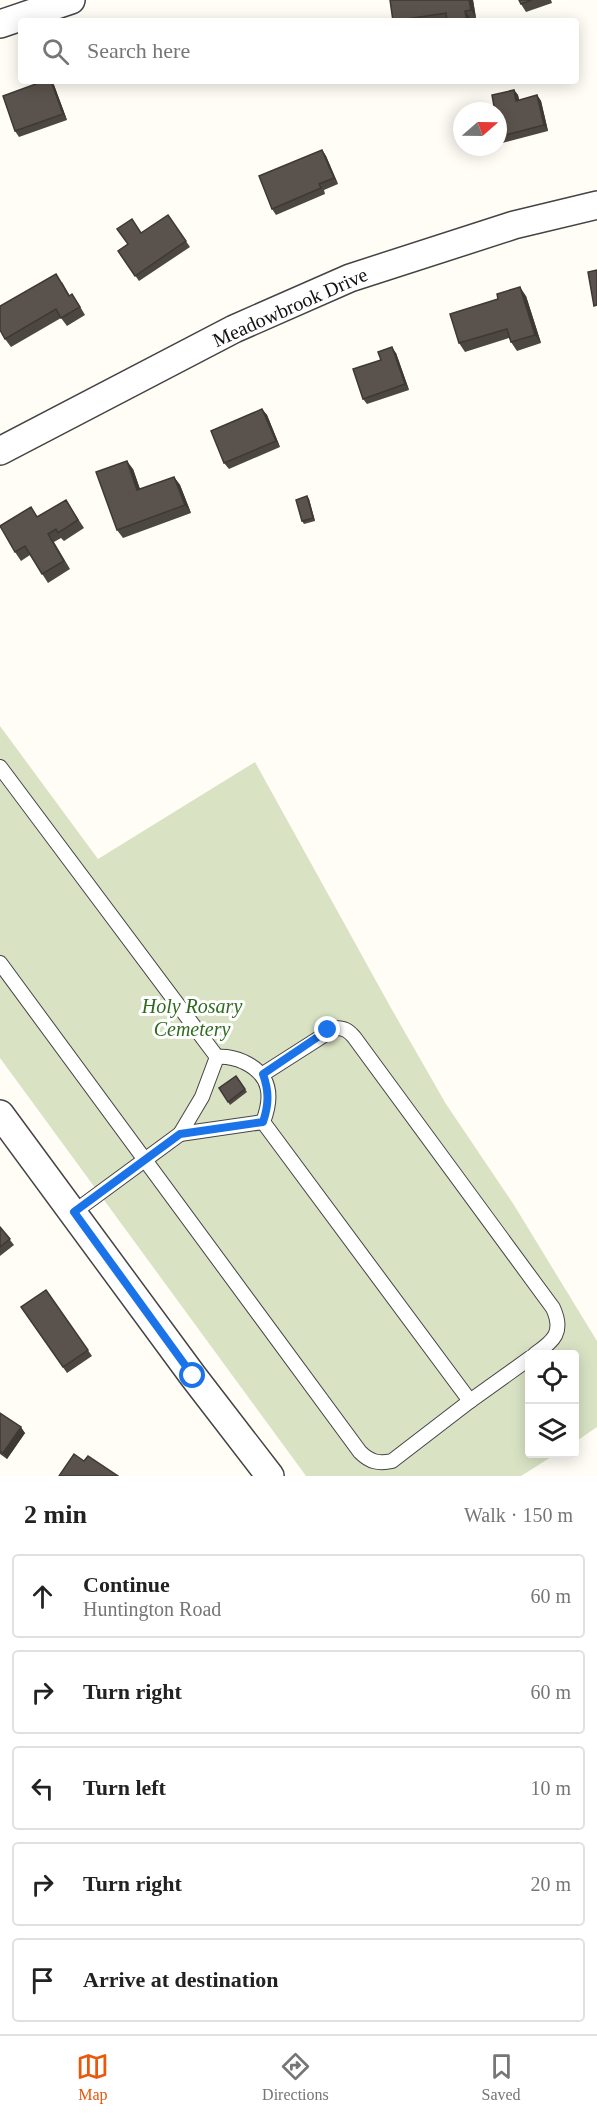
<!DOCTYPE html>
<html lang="en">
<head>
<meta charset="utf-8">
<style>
  :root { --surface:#fff; --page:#f2f2f2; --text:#222; --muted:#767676; --line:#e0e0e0; --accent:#ea580c }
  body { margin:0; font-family:"Times New Roman",serif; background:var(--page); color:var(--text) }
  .controls { position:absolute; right:18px; bottom:18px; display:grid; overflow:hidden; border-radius:6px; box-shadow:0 3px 15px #0003 }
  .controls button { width:54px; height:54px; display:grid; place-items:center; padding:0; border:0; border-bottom:2px solid var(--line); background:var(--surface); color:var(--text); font:30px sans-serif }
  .compass { position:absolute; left:453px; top:102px; width:54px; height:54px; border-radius:50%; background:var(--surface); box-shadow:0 3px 15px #0003; rotate:70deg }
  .stop { position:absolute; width:18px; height:18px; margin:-14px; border:4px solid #1a73e8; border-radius:50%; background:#fff }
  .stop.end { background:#1a73e8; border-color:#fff; box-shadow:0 2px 6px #0008 }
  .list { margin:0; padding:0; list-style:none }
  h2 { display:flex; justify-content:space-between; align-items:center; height:78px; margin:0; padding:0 24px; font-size:26px }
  h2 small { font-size:20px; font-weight:400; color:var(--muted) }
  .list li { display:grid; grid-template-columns:39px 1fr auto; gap:18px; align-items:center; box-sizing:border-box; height:84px; margin:0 12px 12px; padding:0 12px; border:2px solid var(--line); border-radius:6px }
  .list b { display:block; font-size:22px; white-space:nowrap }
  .list p { margin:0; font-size:20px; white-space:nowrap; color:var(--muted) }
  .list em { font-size:20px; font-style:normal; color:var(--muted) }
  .icon { flex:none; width:33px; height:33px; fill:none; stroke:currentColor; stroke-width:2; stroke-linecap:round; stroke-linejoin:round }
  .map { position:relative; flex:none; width:597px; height:1476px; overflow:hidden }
  .search { position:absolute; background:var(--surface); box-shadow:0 3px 15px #0003; left:18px; right:18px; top:18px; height:66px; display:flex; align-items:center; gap:15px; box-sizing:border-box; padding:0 21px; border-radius:6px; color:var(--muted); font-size:22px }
  .sheet { height:558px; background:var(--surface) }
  nav { display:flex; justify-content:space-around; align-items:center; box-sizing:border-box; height:84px; border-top:2px solid var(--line); background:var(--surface); font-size:16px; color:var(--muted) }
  nav a { display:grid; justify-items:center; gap:3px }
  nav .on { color:var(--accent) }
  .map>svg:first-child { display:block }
  .cemetery { fill:#d9e3c4 }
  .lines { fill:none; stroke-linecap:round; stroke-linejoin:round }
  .service-casing { stroke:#444; stroke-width:16 }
  .minor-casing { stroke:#444; stroke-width:30 }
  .service { stroke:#fff; stroke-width:14 }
  .minor { stroke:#fff; stroke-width:27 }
  .wall { fill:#4d4742 }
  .shaded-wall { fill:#3f3936 }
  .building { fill:#5a524d; stroke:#3f3936; stroke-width:1.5 }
  .route { stroke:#1a73e8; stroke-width:8 }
  .labels { text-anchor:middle; stroke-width:6; stroke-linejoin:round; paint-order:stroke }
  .street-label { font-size:20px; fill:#111; stroke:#fff }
  .park-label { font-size:20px; font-style:italic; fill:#2f6b1f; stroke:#fff }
</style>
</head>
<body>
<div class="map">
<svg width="597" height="1476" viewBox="0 0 597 1476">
  <rect width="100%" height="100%" fill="#fffdf5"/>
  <polygon class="cemetery" points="0,726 98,859 255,762 391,1008 446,1104 514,1205 597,1341 597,1427 575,1442 574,1354 530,1354 530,1454 556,1454 521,1476 306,1476 0,1058"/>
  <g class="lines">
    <g class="service-casing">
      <g id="service">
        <path d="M0 767 217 1057C228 1056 235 1058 244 1062 271 1075 273 1096 263 1122L470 1401 392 1461C379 1464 370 1462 360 1452L0 963"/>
        <polyline points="217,1057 202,1097 180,1134 263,1122"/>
        <path d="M263 1074 335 1028C344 1028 348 1030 354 1037L553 1308C564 1332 554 1341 535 1354"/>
        <polyline points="74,1212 180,1134"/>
        <polyline points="470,1401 530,1358"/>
      </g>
    </g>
    <g class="minor-casing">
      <g id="minor">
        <polyline points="0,24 71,0"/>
        <polyline points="0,451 234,329 350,278 514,225 597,205"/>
        <polyline points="0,1114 193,1376 270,1476"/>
      </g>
    </g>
    <use href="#service" class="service"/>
    <use href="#minor" class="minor"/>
  </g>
  <g class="wall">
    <polygon points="390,0 473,0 476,18 471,19 472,21 393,21"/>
    <polygon points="519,0 551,0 552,3 526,12 521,4"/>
    <polygon points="44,81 51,81 54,85 67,120 19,137 15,131"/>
    <polygon points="514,90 518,95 519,100 537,95 541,101 548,131 498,144 498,111 494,106"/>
    <polygon points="322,150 326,156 338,184 324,190 325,194 276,215 272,209"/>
    <polygon points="168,215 190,247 139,281 118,251 128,244 141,233"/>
    <polygon points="62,282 70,296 78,303 85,315 67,326 61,318 11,347 5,339"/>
    <polygon points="526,296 541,343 517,351 511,342 509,338 465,352 459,343"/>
    <polygon points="396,353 409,390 367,404 363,399 381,360"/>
    <polygon points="262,409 267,415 280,447 229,469 224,463"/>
    <polygon points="133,469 140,489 174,477 180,485 191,513 123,538 117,530"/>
    <polygon points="307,496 309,499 315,521 304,524 302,521"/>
    <polygon points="66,500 84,528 64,541 61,538 54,542 70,569 48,583 30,555 21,561 15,552 38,517"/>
    <polygon points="236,1076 247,1092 230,1105 219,1088"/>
    <polygon points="0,1227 14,1245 0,1256"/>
    <polygon points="46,1290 92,1356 67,1373 21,1307"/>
    <polygon points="0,1413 25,1433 7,1459 0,1454"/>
  </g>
  <g class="shaded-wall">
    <polygon points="469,0 473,0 476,18 471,10"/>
    <polygon points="465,11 471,19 472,21 467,21"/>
    <polygon points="51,81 54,85 67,120 63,114"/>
    <polygon points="514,90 518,95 521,107 516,101"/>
    <polygon points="537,95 541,101 548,131 544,125"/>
    <polygon points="322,150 326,156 338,184 334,178"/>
    <polygon points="520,287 526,296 541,343 535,335"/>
    <polygon points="392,347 396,353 409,390 405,384"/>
    <polygon points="262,409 267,415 280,447 276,441"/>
    <polygon points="127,461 133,469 143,498 137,490"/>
    <polygon points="174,477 180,485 191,513 185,505"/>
    <polygon points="307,496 309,499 315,521 313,518"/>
    <polygon points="21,1427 25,1433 7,1459 3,1453"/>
  </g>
  <g class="building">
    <polygon points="390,0 469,0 471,10 465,11 467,21 447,21 446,13 393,21"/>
    <polygon points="519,0 532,0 521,4"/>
    <polygon points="44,81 51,81 63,114 15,131 3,96"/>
    <polygon points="514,90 516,101 537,95 544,125 498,137 498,111 474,111 494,106 492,95"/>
    <polygon points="322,150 334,178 319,184 321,188 272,209 259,176"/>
    <polygon points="168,215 186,241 135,276 118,251 128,244 117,229 132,219 141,233"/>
    <polygon points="597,270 597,305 594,306 588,272"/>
    <polygon points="56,274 69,296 72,294 80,307 61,318 56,309 5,339 0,330 0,306"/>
    <polygon points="520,287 535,335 511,342 507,329 459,343 450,314 498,299 497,294"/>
    <polygon points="392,347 405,384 363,399 353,369 381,360 378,352"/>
    <polygon points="262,409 276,441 224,463 211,431"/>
    <polygon points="127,461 137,490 174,477 185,505 117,530 96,472"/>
    <polygon points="307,496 313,518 302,521 296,500"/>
    <polygon points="66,500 78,520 58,533 56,529 48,534 64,561 42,574 25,546 15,552 0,526 31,507 37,517"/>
    <polygon points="236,1076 245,1089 228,1102 219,1088"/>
    <polygon points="0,1227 10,1239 0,1247"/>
    <polygon points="46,1290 88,1350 63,1367 21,1307"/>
    <polygon points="0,1413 21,1427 3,1453 0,1451"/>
    <polygon points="74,1454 84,1461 88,1456 118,1476 59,1476"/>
  </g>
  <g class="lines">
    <path class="route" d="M193 1376 74 1212 180 1134 263 1122C269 1104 269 1091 263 1074L328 1030"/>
  </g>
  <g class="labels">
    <g class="street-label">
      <text transform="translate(290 307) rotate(-24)" y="7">Meadowbrook Drive</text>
    </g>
    <g class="park-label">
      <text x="192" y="1013">Holy Rosary<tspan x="192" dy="23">Cemetery</tspan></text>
    </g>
  </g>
</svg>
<div class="controls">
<button><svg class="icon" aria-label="locate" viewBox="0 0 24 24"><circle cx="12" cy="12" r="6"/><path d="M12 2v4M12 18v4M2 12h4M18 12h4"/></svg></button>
<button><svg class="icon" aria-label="layers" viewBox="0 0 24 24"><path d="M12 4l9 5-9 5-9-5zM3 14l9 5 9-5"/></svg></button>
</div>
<svg class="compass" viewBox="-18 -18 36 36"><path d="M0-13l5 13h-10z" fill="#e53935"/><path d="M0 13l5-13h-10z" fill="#767676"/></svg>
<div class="stop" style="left:193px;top:1376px"></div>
<div class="stop end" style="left:328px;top:1030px"></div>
<div class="search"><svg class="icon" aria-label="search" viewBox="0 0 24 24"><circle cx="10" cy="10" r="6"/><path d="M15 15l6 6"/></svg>Search here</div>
</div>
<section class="sheet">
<h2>2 min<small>Walk · 150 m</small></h2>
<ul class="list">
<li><svg class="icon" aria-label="ahead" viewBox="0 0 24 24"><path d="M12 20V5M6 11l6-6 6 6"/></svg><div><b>Continue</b><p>Huntington Road</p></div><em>60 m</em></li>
<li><svg class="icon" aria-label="right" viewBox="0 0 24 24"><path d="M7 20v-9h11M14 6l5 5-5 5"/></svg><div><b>Turn right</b></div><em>60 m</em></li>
<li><svg class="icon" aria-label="left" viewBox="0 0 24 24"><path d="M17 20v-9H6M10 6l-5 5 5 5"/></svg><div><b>Turn left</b></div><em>10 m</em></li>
<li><svg class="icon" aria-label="right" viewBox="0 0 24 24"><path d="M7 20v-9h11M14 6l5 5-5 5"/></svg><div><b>Turn right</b></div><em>20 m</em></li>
<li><svg class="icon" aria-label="arrive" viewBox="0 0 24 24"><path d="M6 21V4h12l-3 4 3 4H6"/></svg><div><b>Arrive at destination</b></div></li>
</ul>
</section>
<nav>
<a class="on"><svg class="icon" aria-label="map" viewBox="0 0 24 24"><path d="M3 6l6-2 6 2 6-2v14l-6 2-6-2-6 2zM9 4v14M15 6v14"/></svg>Map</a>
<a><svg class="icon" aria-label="directions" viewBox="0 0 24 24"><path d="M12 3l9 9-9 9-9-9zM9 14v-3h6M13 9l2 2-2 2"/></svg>Directions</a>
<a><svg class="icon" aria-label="saved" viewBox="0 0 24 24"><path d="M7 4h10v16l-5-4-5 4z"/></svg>Saved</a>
</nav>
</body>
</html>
